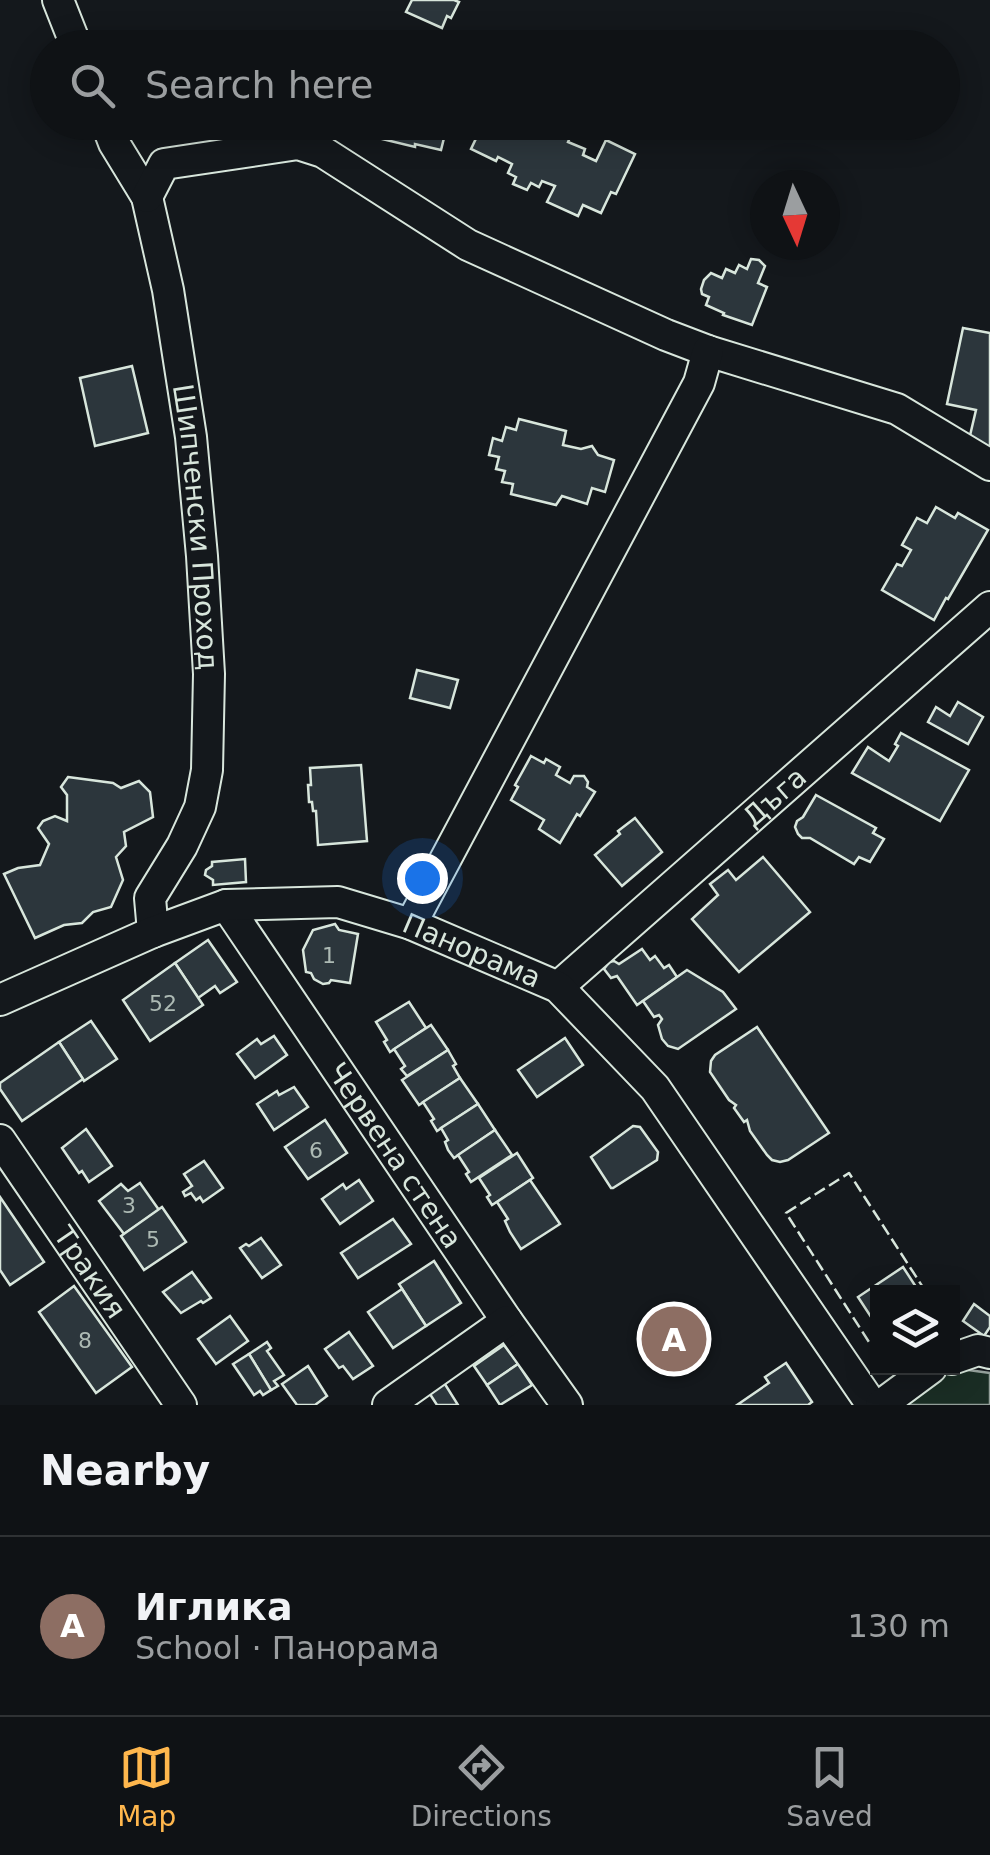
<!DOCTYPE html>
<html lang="en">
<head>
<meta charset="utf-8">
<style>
  :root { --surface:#0f1215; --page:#1d2022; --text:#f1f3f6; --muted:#9b9ea0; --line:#2f3234; --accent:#ffb74d }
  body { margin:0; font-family:"DejaVu Sans",sans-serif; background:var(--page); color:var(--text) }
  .controls { position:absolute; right:30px; bottom:30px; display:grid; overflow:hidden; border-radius:0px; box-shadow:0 5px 25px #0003 }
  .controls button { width:90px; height:90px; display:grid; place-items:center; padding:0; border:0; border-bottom:2px solid var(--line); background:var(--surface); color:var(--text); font:50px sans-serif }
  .compass { position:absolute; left:750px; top:170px; width:90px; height:90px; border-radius:50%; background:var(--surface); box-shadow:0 5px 25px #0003; rotate:176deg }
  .you { position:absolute; left:422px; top:878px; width:35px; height:35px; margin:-25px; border:8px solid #fff; border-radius:50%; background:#1a73e8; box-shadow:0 0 0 15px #1a73e833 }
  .badge { display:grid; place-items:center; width:65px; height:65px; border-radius:50%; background:var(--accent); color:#fff; font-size:32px; font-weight:700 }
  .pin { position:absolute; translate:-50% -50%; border:5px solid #fff; box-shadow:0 2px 10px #0006 }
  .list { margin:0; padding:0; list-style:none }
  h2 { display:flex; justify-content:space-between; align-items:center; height:130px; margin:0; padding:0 40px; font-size:42px }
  h2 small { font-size:32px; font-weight:400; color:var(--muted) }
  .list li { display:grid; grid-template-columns:65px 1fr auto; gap:30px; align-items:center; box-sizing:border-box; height:180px; padding:0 40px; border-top:2px solid var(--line) }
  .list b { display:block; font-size:38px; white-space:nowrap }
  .list p { margin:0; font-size:32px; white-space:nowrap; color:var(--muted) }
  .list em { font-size:32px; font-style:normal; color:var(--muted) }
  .icon { flex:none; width:55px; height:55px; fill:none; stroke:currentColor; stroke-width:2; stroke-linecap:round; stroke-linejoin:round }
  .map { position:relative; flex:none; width:990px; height:1405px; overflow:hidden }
  .search { position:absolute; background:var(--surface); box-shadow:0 5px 25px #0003; left:30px; right:30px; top:30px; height:110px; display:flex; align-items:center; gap:25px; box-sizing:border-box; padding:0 35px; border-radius:55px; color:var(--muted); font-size:38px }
  .sheet { height:310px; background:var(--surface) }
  nav { display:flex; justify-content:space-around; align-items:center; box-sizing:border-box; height:140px; border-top:2px solid var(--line); background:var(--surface); font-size:28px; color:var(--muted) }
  nav a { display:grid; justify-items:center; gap:5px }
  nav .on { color:var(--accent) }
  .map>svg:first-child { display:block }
  .green { fill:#1a2d24; stroke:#939e99; stroke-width:2.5 }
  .building { fill:#2c363c; stroke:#d8e6dc; stroke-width:2.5 }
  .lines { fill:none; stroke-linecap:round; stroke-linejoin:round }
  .minor-casing { stroke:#d8e6dc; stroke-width:34 }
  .minor { stroke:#14181c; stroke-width:30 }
  .fence { stroke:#d8e6dc; stroke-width:2.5; stroke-dasharray:12 5; stroke-linecap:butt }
  .labels { text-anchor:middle; stroke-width:8; stroke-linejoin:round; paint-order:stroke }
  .number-label { font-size:22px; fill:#adbab4 }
  .street-label { font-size:28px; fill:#d8e6dc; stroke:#14181c }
</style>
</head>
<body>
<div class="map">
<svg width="990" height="1405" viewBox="0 0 990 1405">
  <rect width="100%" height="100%" fill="#14181c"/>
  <polygon class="green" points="961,1369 990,1373 990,1405 906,1405 941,1374"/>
  <g class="building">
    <polygon points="412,0 454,0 459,2 451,18 447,16 442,28 406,12"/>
    <polygon points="377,122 448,122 441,150 415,144 415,147 374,137"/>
    <polygon points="484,122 513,122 522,126 524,122 563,122 574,128 568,142 585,149 583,155 596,161 606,140 635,154 616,194 611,192 601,213 583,205 578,216 547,202 555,186 542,181 539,187 531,183 527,190 513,184 516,177 508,173 512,164 498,157 496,161 471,149"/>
    <polygon points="751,259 759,260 765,266 758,283 767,287 752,325 723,315 724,313 706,305 709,297 702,294 701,289 704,280 711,273 722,278 726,269 735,273 739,265 747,269"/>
    <polygon points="963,328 990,333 990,449 968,444 976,410 947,404"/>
    <polygon points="132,366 148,433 95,446 80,378"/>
    <polygon points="519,419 566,431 563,445 581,449 592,446 598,455 614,460 605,492 592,488 587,504 562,496 556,505 511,494 513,484 502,482 505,471 496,469 499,457 489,455 493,438 502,441 506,427 516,430"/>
    <polygon points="936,507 955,518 958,513 988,530 948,599 946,598 934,620 882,590 897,564 902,566 911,550 902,545 917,518 927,523"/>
    <polygon points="417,670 458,680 450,708 410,698"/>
    <polygon points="958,702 983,717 968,744 928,722 936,707 950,716"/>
    <polygon points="901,733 969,770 940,821 852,773 868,747 889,761 898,746 895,744"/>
    <polygon points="531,756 544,763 546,759 560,767 556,775 570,783 574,776 584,776 588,782 587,787 595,792 580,816 577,814 560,843 539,829 544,820 511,800 518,787 515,785"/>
    <polygon points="361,765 367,841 318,845 316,811 313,811 312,802 309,802 308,785 311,785 310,768"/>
    <polygon points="68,777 113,783 121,788 139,781 150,792 153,817 124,832 126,846 116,857 123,880 111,907 93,912 82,923 64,925 35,938 4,874 18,868 40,865 49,844 38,828 43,821 55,816 67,821 67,795 61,787"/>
    <polygon points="816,795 876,828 873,833 884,839 870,862 859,857 854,864 810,838 802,838 798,834 795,827 797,821 803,817"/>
    <polygon points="635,818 662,852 622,886 595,855 620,834 618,831"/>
    <polygon points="763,857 810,912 739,972 692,919 718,895 710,884 728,870 736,880"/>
    <polygon points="245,859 246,882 213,885 213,880 205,875 206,870 212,866 212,862"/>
    <polygon points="335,924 339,930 358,934 350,983 331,980 329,983 323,984 314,979 311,973 306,972 303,950 313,930"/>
    <polygon points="208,940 237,982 220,993 215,986 198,998 175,963"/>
    <polygon points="642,949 650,960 655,956 664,968 669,965 677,977 637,1005 617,976 611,978 604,969 609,962 614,961 619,964"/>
    <polygon points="175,963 203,1005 150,1041 123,1000"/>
    <polygon points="687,970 723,992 736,1009 678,1049 668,1046 662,1039 658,1025 662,1019 659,1015 654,1017 643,1001"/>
    <polygon points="409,1002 426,1028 390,1052 384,1042 387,1040 376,1022"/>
    <polygon points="91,1021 117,1059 84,1081 59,1042"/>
    <polygon points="431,1025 448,1050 407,1076 401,1069 405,1066 394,1049"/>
    <polygon points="757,1027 829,1133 788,1160 780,1162 772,1160 767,1155 750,1131 747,1120 744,1122 734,1108 736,1105 729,1100 710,1072 711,1061 715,1055"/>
    <polygon points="274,1036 287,1055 255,1078 237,1054 257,1039 261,1044"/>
    <polygon points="565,1038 583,1065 537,1097 518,1070"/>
    <polygon points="59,1042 83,1079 22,1121 0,1089 0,1083"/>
    <polygon points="448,1050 456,1064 453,1066 460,1078 419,1105 402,1080"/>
    <polygon points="460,1078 478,1104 437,1131 431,1121 434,1119 423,1102"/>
    <polygon points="294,1087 308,1107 274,1130 257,1104 277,1091 279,1095"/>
    <polygon points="478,1104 495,1130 454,1158 448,1150 445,1142 448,1140 441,1128"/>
    <polygon points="325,1120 347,1153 308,1179 285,1147"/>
    <polygon points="633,1126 640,1127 658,1152 657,1160 613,1188 611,1188 591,1157"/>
    <polygon points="86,1129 112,1166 89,1182 82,1171 79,1173 62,1148"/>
    <polygon points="495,1130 512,1155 471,1182 466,1174 469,1172 458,1155"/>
    <polygon points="517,1153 533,1178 492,1205 487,1197 490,1195 479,1178"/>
    <polygon points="204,1161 223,1188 203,1202 200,1197 196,1200 191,1193 185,1196 183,1192 192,1186 184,1174"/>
    <polygon points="359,1180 373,1201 340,1224 322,1199 343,1184 346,1189"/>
    <polygon points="530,1180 560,1224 521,1249 510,1232 505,1221 508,1219 497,1202"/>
    <polygon points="140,1183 159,1210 124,1234 99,1201 121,1184 128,1191"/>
    <polygon points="0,1197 44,1262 10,1285 0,1270"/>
    <polygon points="162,1207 186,1242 144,1270 121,1236"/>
    <polygon points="393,1219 411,1244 358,1278 341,1253"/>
    <polygon points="261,1238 281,1265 262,1278 240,1248 246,1244 249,1246"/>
    <polygon points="434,1261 461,1303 426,1326 399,1284"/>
    <polygon points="903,1267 918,1290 913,1292 878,1292 878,1316 873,1320 858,1297"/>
    <polygon points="192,1272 211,1298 203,1303 201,1301 181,1313 163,1292"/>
    <polygon points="74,1286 132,1367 96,1393 39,1312"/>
    <polygon points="402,1289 426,1326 393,1348 368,1312"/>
    <polygon points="974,1304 990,1316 990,1327 984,1336 963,1321"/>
    <polygon points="230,1316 248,1341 216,1364 198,1339"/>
    <polygon points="349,1332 373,1366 353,1379 343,1366 339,1368 325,1349"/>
    <polygon points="267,1342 271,1348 267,1351 284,1375 274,1381 278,1386 271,1390 249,1354"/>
    <polygon points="504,1345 518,1364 487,1385 474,1366"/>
    <polygon points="249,1354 271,1390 263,1395 260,1391 254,1395 233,1364"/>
    <polygon points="786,1363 812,1402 808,1405 737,1405 769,1383 765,1377"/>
    <polygon points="518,1364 532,1385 500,1405 487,1385"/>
    <polygon points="308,1366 327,1396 315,1405 297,1405 282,1384"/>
    <polygon points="443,1381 458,1405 437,1405 428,1391"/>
  </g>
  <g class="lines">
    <g class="minor-casing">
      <g id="minor">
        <polyline points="58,0 77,48"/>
        <path id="s1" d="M106 122 114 143 147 197 168 290 191 437 202 556 209 674 207 770 200 807 182 846 150 898 153 932"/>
        <polyline points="147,197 164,164 298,144 323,152 468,245 666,335 708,351 897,409 990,465"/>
        <path id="s2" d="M226 905 507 1321 567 1405"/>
        <polyline points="411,924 699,383 708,351"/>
        <path id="s3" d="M558 987 990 607"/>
        <path id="s4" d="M0 1000 153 932 226 905 338 902 411 924 558 987 655 1088 872 1405"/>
        <path id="s5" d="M0 1140 181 1405"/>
        <polyline points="952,1359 978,1350 990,1353"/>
        <polyline points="388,1405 507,1321"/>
        <polyline points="881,1405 931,1368"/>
      </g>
    </g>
    <use href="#minor" class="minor"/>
    <polyline class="fence" points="878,1356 786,1213 849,1173 926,1292"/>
  </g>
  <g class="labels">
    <g class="number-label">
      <text x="329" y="963">1</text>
      <text x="163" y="1011">52</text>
      <text x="316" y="1158">6</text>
      <text x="129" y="1213">3</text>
      <text x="153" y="1247">5</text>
      <text x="85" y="1348">8</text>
    </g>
    <g class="street-label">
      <text dy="10" stroke="none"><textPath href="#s1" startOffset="420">Шипченски Проход</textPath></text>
      <text dy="10" stroke="none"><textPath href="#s3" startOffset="288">Дъга</textPath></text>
      <text dy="10" stroke="none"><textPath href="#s4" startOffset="500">Панорама</textPath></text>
      <text dy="10" stroke="none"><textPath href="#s2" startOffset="302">Червена стена</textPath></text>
      <text dy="10" stroke="none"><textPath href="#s5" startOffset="160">Тракия</textPath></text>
    </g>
  </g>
</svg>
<div class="controls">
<button><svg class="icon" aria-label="layers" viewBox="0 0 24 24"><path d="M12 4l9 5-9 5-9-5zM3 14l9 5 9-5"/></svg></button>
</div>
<svg class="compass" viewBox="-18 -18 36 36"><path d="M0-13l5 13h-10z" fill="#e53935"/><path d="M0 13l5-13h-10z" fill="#9b9ea0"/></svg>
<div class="you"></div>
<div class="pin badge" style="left:674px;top:1339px;background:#8d6e63">A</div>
<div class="search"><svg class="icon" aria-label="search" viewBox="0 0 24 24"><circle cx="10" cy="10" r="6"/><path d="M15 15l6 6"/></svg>Search here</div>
</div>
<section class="sheet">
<h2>Nearby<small></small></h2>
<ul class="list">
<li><span class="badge" style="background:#8d6e63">A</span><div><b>Иглика</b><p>School · Панорама</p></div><em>130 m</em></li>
</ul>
</section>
<nav>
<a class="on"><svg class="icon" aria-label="map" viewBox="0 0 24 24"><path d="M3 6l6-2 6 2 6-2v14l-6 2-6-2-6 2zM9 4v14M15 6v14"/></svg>Map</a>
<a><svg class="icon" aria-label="directions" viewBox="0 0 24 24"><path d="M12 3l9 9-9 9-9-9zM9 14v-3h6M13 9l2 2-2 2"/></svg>Directions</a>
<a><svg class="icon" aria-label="saved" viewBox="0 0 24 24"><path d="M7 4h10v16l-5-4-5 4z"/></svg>Saved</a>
</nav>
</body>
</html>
